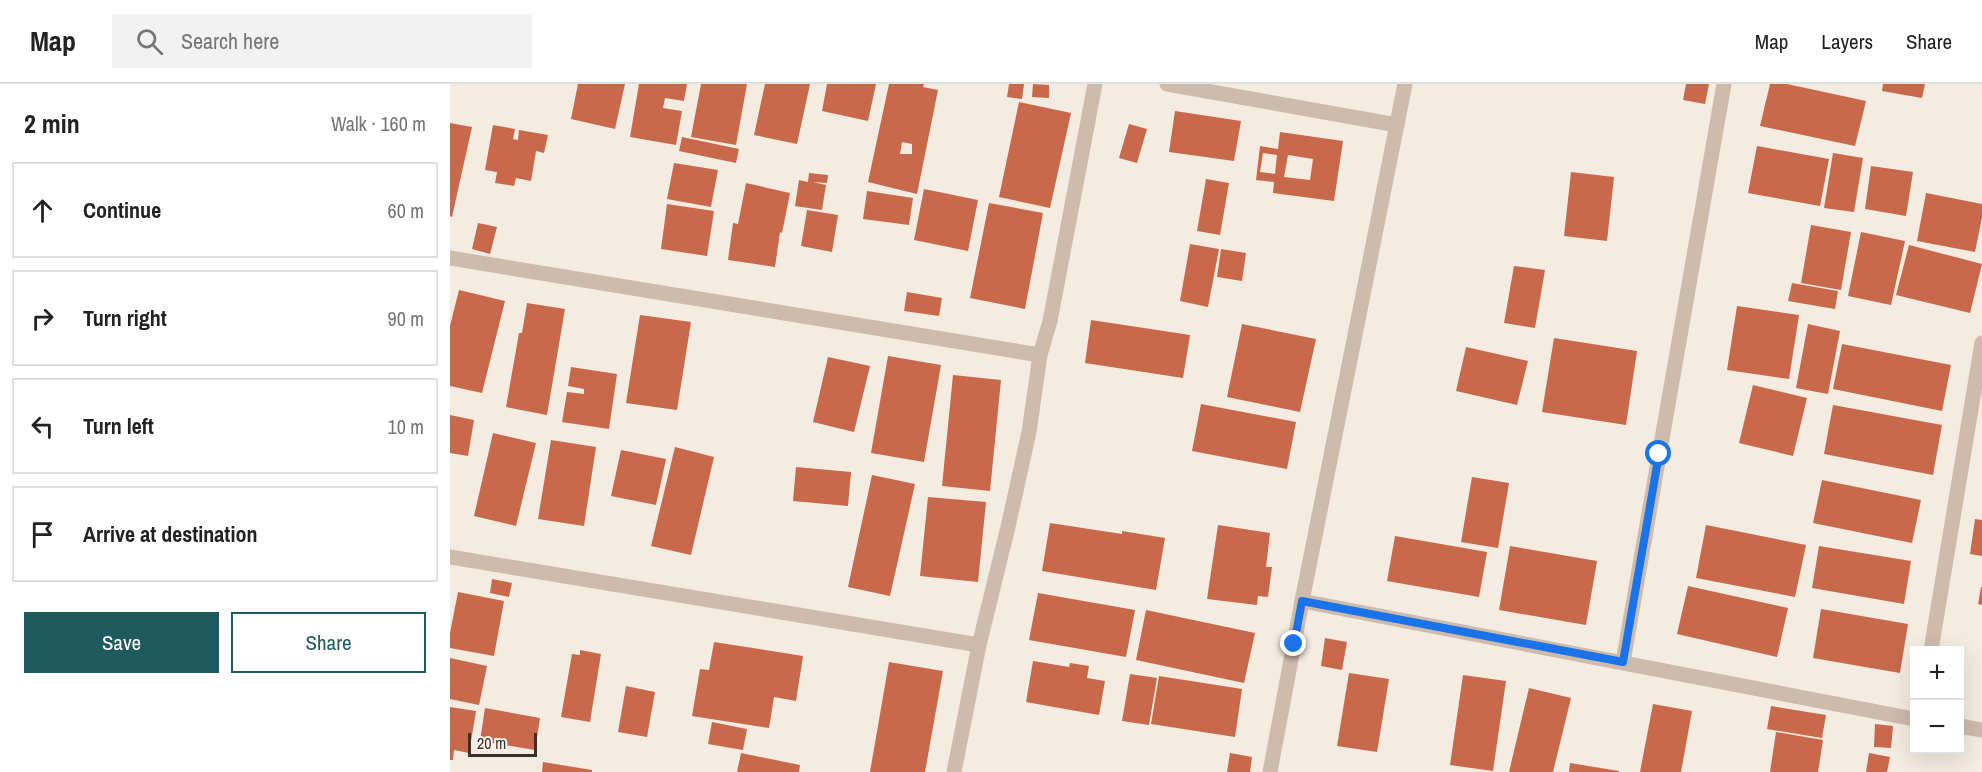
<!DOCTYPE html>
<html lang="en">
<head>
<meta charset="utf-8">
<style>
  :root { --surface:#fff; --page:#f2f2f2; --text:#222; --muted:#767676; --line:#e0e0e0; --accent:#1f5a5e }
  body { margin:0; font-family:"Archivo Narrow",sans-serif; background:var(--page); color:var(--text) }
  .controls { position:absolute; right:18px; bottom:18px; display:grid; overflow:hidden; border-radius:0px; box-shadow:0 6px 24px #0002 }
  .controls button { width:54px; height:54px; display:grid; place-items:center; padding:0; border:0; border-bottom:2px solid var(--line); background:var(--surface); color:var(--text); font:30px sans-serif }
  .scale { position:absolute; left:18px; bottom:15px; width:69px; box-sizing:border-box; padding-left:6px; border:3px solid #3b302b; border-top:0; font-size:16px; line-height:21px; white-space:nowrap; color:#3b302b; -webkit-text-stroke:4px #fbf5ee; paint-order:stroke }
  .stop { position:absolute; width:18px; height:18px; margin:-14px; border:4px solid #1a73e8; border-radius:50%; background:#fff }
  .stop.end { background:#1a73e8; border-color:#fff; box-shadow:0 2px 6px #0008 }
  .list { margin:0; padding:0; list-style:none }
  h2 { display:flex; justify-content:space-between; align-items:center; height:78px; margin:0; padding:0 24px; font-size:26px }
  h2 small { font-size:20px; font-weight:400; color:var(--muted) }
  .list li { display:grid; grid-template-columns:39px 1fr auto; gap:18px; align-items:center; box-sizing:border-box; height:96px; margin:0 12px 12px; padding:0 12px; border:2px solid var(--line); border-radius:0px }
  .list b { display:block; font-size:22px; white-space:nowrap }
  .list em { font-size:20px; font-style:normal; color:var(--muted) }
  .actions { display:flex; gap:12px; padding:18px 24px }
  .actions a { flex:1; padding:14px 0; border:2px solid var(--accent); border-radius:0px; text-align:center; font-size:21px; color:var(--accent) }
  .actions .main { background:var(--accent); color:#fff }
  .icon { flex:none; width:33px; height:33px; fill:none; stroke:currentColor; stroke-width:2; stroke-linecap:round; stroke-linejoin:round }
  .map { position:relative; flex:none; width:1532px; height:688px; overflow:hidden }
  header { display:flex; align-items:center; gap:36px; box-sizing:border-box; height:84px; padding:0 30px; background:var(--surface); border-bottom:2px solid var(--line) }
  header strong { font-size:28px }
  nav { display:flex; gap:33px; margin-inline-start:auto; font-size:21px }
  .search { width:420px; height:54px; background:var(--page); display:flex; align-items:center; gap:15px; box-sizing:border-box; padding:0 21px; border-radius:0px; color:var(--muted); font-size:22px }
  main { display:flex }
  aside { flex:1; background:var(--surface) }
  .map>svg:first-child { display:block }
  .building { fill:#c8694b; fill-rule:evenodd }
  .lines { fill:none; stroke-linecap:round; stroke-linejoin:round }
  .minor { stroke:#cdbbac; stroke-width:15 }
  .route { stroke:#1a73e8; stroke-width:8 }
</style>
</head>
<body>
<header>
<strong>Map</strong>
<div class="search"><svg class="icon" aria-label="search" viewBox="0 0 24 24"><circle cx="10" cy="10" r="6"/><path d="M15 15l6 6"/></svg>Search here</div>
<nav><a>Map</a><a>Layers</a><a>Share</a></nav>
</header>
<main>
<aside>
<h2>2 min<small>Walk · 160 m</small></h2>
<ul class="list">
<li><svg class="icon" aria-label="ahead" viewBox="0 0 24 24"><path d="M12 20V5M6 11l6-6 6 6"/></svg><div><b>Continue</b></div><em>60 m</em></li>
<li><svg class="icon" aria-label="right" viewBox="0 0 24 24"><path d="M7 20v-9h11M14 6l5 5-5 5"/></svg><div><b>Turn right</b></div><em>90 m</em></li>
<li><svg class="icon" aria-label="left" viewBox="0 0 24 24"><path d="M17 20v-9H6M10 6l-5 5 5 5"/></svg><div><b>Turn left</b></div><em>10 m</em></li>
<li><svg class="icon" aria-label="arrive" viewBox="0 0 24 24"><path d="M6 21V4h12l-3 4 3 4H6"/></svg><div><b>Arrive at destination</b></div></li>
</ul>
<div class="actions"><a class="main">Save</a><a>Share</a></div>
</aside>
<div class="map">
<svg width="1532" height="688" viewBox="0 0 1532 688">
  <rect width="100%" height="100%" fill="#f4ebe1"/>
  <g class="building">
    <polygon points="128,0 175,0 165,45 121,35"/>
    <polygon points="189,0 237,0 234,17 215,14 213,24 232,27 226,61 180,53"/>
    <polygon points="251,0 297,0 286,61 241,53"/>
    <polygon points="315,0 360,0 347,60 304,51"/>
    <polygon points="377,0 426,0 418,37 372,27"/>
    <path d="M439 0H474L473 3 488 6 467 110 418 98ZM452 58 462 60V70H450Z"/>
    <polygon points="559,0 574,0 572,15 557,13"/>
    <polygon points="583,0 599,1 599,14 582,13"/>
    <polygon points="1236,0 1259,0 1255,20 1233,16"/>
    <polygon points="1320,0 1337,0 1416,17 1405,62 1310,42"/>
    <polygon points="1433,0 1475,0 1472,14 1432,7"/>
    <polygon points="569,18 621,29 600,124 549,113"/>
    <polygon points="725,27 791,37 784,77 719,68"/>
    <polygon points="0,39 22,43 2,133 0,132"/>
    <polygon points="679,40 697,45 687,79 669,74"/>
    <polygon points="43,41 65,45 63,55 68,56 69,46 98,51 94,69 86,67 81,97 66,94 64,102 45,99 47,88 35,86"/>
    <path d="M830 48 893 57 884 117 823 109 824 98 806 96 810 62 828 65ZM813 69 827 71 825 90 810 88ZM838 71 863 75 860 96 834 93Z"/>
    <polygon points="232,53 289,65 286,79 229,67"/>
    <polygon points="1307,62 1379,75 1370,122 1298,109"/>
    <polygon points="1383,69 1413,74 1404,128 1374,124"/>
    <polygon points="224,79 268,86 261,123 217,115"/>
    <polygon points="1421,82 1463,88 1456,132 1415,125"/>
    <polygon points="1121,88 1164,93 1157,157 1114,152"/>
    <polygon points="359,89 378,91 377,99 363,98 376,101 372,126 345,122 349,96 358,98"/>
    <polygon points="756,95 779,99 770,151 747,147"/>
    <polygon points="296,99 340,109 332,149 330,148 325,183 278,176 283,139 288,140"/>
    <polygon points="474,105 528,116 518,167 464,156"/>
    <polygon points="417,107 463,114 459,141 413,135"/>
    <polygon points="1476,109 1532,120 1532,133 1525,168 1467,157"/>
    <polygon points="539,119 593,129 575,225 520,214"/>
    <polygon points="217,120 264,127 257,172 211,165"/>
    <polygon points="357,126 388,131 382,168 351,162"/>
    <polygon points="28,139 47,143 40,170 22,165"/>
    <polygon points="1361,141 1401,148 1391,206 1351,199"/>
    <polygon points="1411,148 1455,157 1441,221 1398,212"/>
    <polygon points="740,160 769,165 758,223 730,217"/>
    <polygon points="1459,161 1532,180 1520,229 1446,211"/>
    <polygon points="771,165 796,169 792,197 767,193"/>
    <polygon points="1064,182 1095,186 1085,244 1054,239"/>
    <polygon points="1342,199 1388,207 1385,225 1338,217"/>
    <polygon points="9,206 55,217 32,309 0,302 0,242"/>
    <polygon points="457,208 492,214 489,232 454,227"/>
    <polygon points="77,219 115,225 97,331 56,323 69,249 72,249"/>
    <polygon points="1287,222 1349,231 1339,295 1277,286"/>
    <polygon points="190,231 241,238 227,326 176,319"/>
    <polygon points="641,236 740,251 733,294 635,279"/>
    <polygon points="792,240 866,255 850,328 777,313"/>
    <polygon points="1358,240 1390,247 1378,310 1346,304"/>
    <polygon points="1104,254 1187,267 1176,341 1092,328"/>
    <polygon points="1392,260 1501,281 1492,327 1383,305"/>
    <polygon points="1016,263 1078,277 1067,321 1006,307"/>
    <polygon points="438,272 491,281 474,378 421,369"/>
    <polygon points="378,273 420,282 404,348 363,338"/>
    <polygon points="121,283 167,290 159,345 112,338 117,308 134,310 134,305 118,302"/>
    <polygon points="503,291 551,296 540,407 492,402"/>
    <polygon points="1303,301 1357,314 1343,372 1289,359"/>
    <polygon points="751,320 846,338 837,385 742,367"/>
    <polygon points="1383,321 1492,341 1483,391 1374,370"/>
    <polygon points="0,331 24,336 18,372 0,369"/>
    <polygon points="43,349 86,359 66,442 24,432"/>
    <polygon points="101,356 146,363 134,442 88,435"/>
    <polygon points="225,363 264,373 241,471 201,462"/>
    <polygon points="171,366 216,375 206,421 161,412"/>
    <polygon points="346,383 401,388 398,422 343,417"/>
    <polygon points="422,391 465,400 440,512 398,503"/>
    <polygon points="1022,393 1059,399 1048,464 1011,458"/>
    <polygon points="1372,396 1471,416 1462,459 1363,439"/>
    <polygon points="478,413 536,418 528,498 470,492"/>
    <polygon points="1525,435 1532,436 1532,472 1520,470"/>
    <polygon points="600,439 672,450 672,447 715,454 706,506 592,487"/>
    <polygon points="768,441 820,449 816,483 822,483 818,513 808,512 807,521 757,515"/>
    <polygon points="1256,441 1356,461 1345,513 1246,494"/>
    <polygon points="945,452 1037,468 1029,513 937,497"/>
    <polygon points="1060,462 1147,477 1136,541 1049,526"/>
    <polygon points="1369,462 1461,477 1454,520 1362,504"/>
    <polygon points="42,495 62,499 59,513 40,509"/>
    <polygon points="1238,502 1338,524 1327,573 1227,550"/>
    <polygon points="1531,503 1532,503 1532,521 1528,520"/>
    <polygon points="8,508 54,517 44,572 0,564 0,549"/>
    <polygon points="588,509 685,526 676,573 579,556"/>
    <polygon points="1371,525 1458,540 1450,589 1363,574"/>
    <polygon points="696,526 805,549 794,599 686,576"/>
    <polygon points="875,554 897,558 892,586 871,582"/>
    <polygon points="264,558 353,572 346,617 324,613 319,644 242,632 250,585 259,586"/>
    <polygon points="130,566 151,570 140,638 111,633 122,570 130,571"/>
    <polygon points="0,574 37,582 29,621 0,615"/>
    <polygon points="583,577 619,583 620,579 639,582 637,594 655,597 649,631 576,618"/>
    <polygon points="439,578 493,587 475,688 420,688"/>
    <polygon points="899,589 939,595 927,668 887,662"/>
    <polygon points="680,590 707,594 699,641 672,637"/>
    <polygon points="1013,591 1056,597 1043,687 1000,681"/>
    <polygon points="709,592 792,605 785,653 701,640"/>
    <polygon points="176,602 205,608 197,653 168,648"/>
    <polygon points="1079,604 1121,614 1103,688 1059,688"/>
    <polygon points="1203,620 1242,627 1231,688 1190,688"/>
    <polygon points="1321,622 1376,631 1372,654 1317,645"/>
    <polygon points="0,623 26,627 19,669 4,666 3,676 0,676"/>
    <polygon points="35,624 90,634 85,666 30,657"/>
    <polygon points="262,638 297,645 293,666 258,660"/>
    <polygon points="1425,640 1443,642 1441,664 1424,663"/>
    <polygon points="1326,648 1373,656 1368,688 1320,688"/>
    <polygon points="291,669 350,681 349,688 287,688"/>
    <polygon points="780,669 802,673 800,688 777,688"/>
    <polygon points="1419,669 1440,673 1437,688 1416,688"/>
    <polygon points="93,678 142,686 142,688 92,688"/>
    <polygon points="1120,679 1169,687 1169,688 1119,688"/>
  </g>
  <g class="lines">
    <g class="minor">
      <polyline points="717,0 947,41"/>
      <polyline points="0,174 590,271"/>
      <polyline points="0,473 529,561"/>
      <polyline points="852,517 1464,635"/>
      <polyline points="1481,566 1532,259"/>
      <polyline points="1173,578 1274,0"/>
      <polyline points="1510,642 1532,646"/>
      <polyline points="504,688 529,561 558,443 579,348 590,271 600,237 645,0"/>
      <polyline points="820,688 852,517 955,0"/>
    </g>
  </g>
  <g class="lines">
    <polyline class="route" points="844,560 852,517 1173,578 1209,370"/>
  </g>
</svg>
<div class="controls">
<button>+</button>
<button>−</button>
</div>
<div class="scale">20 m</div>
<div class="stop" style="left:1209px;top:370px"></div>
<div class="stop end" style="left:844px;top:560px"></div>
</div>
</main>
</body>
</html>
